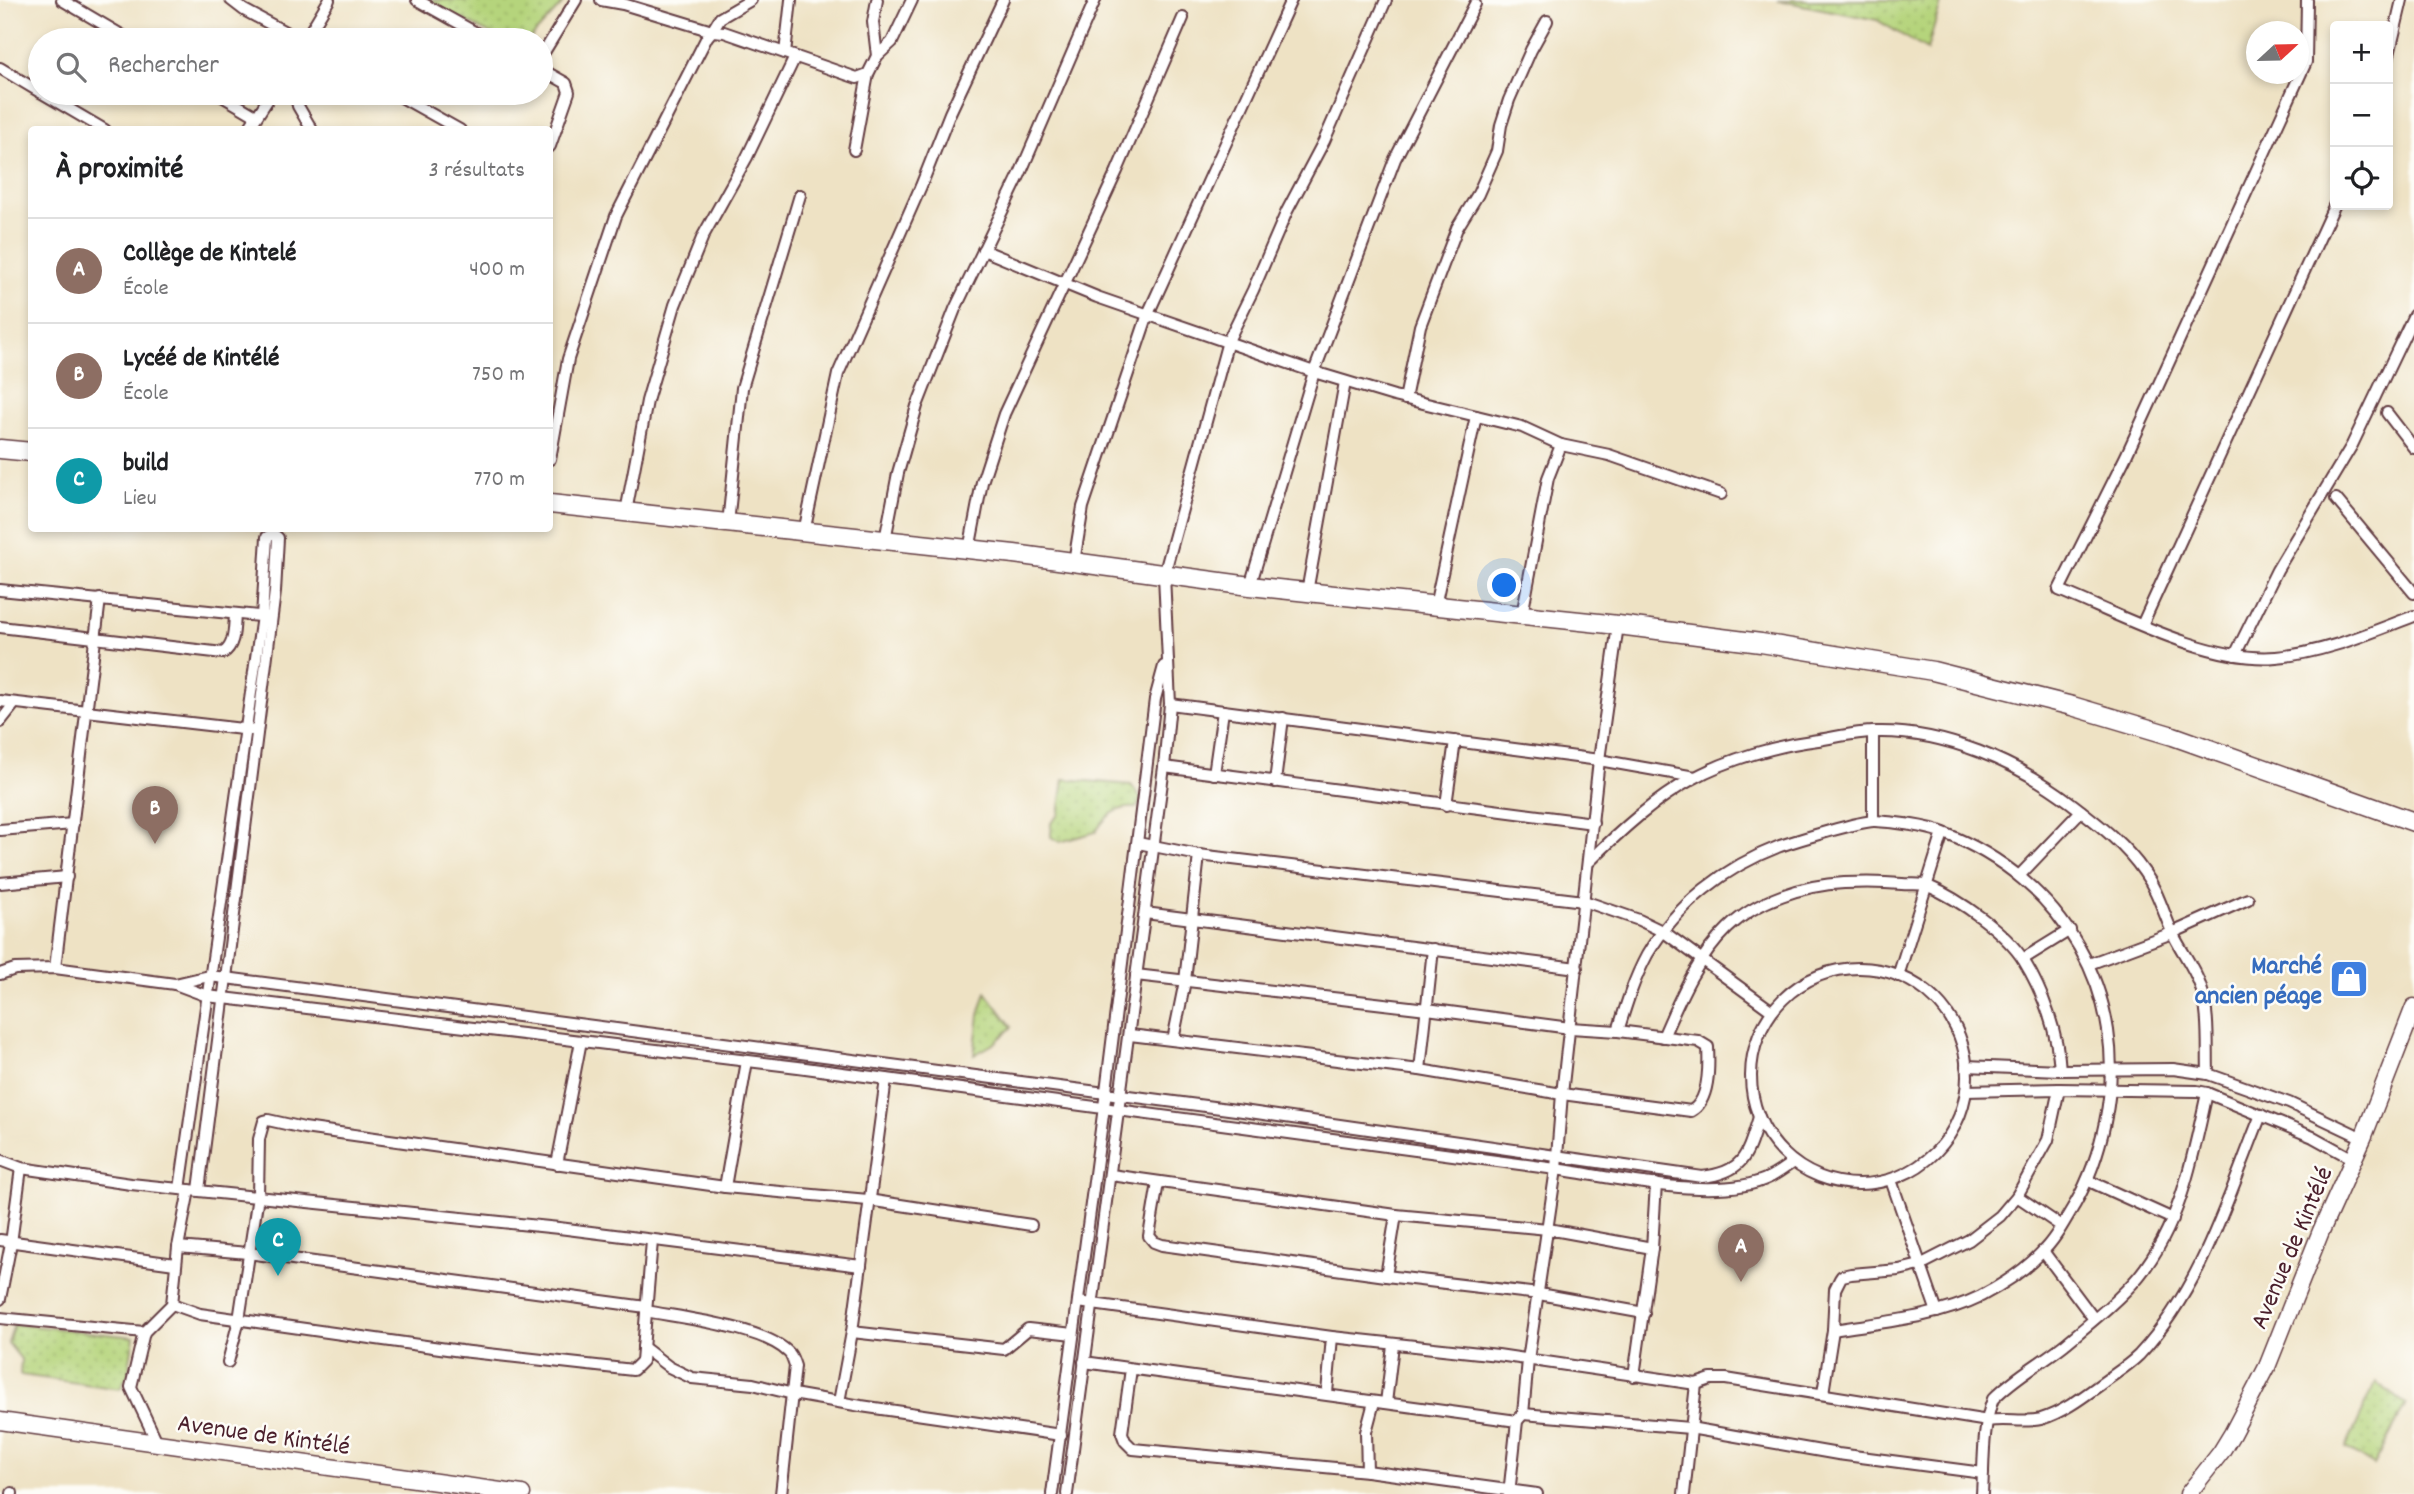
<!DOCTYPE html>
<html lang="fr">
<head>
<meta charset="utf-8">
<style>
  :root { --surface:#fff; --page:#f6f6f6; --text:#202124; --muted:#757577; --line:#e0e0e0; --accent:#111827 }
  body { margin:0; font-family:Dekko,sans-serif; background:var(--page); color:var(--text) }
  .controls { position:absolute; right:21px; top:21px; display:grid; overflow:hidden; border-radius:7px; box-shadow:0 4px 10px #0003 }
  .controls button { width:63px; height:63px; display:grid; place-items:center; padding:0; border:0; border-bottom:2px solid var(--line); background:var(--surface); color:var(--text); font:35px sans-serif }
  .compass { position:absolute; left:2246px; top:21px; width:63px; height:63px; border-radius:50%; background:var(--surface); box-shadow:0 4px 10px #0003; rotate:68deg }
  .you { position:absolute; left:1505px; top:586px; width:24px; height:24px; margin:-18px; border:5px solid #fff; border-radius:50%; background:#1a73e8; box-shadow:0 0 0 10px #1a73e833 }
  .badge { display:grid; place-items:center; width:46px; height:46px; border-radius:50%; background:var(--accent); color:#fff; font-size:23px; font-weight:700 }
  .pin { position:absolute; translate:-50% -58px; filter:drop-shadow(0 2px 4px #0008) }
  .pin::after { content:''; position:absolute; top:37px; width:24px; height:21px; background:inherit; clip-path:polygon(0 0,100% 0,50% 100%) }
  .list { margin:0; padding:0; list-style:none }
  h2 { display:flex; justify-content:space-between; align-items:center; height:91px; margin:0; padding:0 28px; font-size:30px }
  h2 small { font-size:23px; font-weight:400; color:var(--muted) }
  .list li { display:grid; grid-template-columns:46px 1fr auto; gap:21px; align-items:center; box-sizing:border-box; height:105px; padding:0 28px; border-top:2px solid var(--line) }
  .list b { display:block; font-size:26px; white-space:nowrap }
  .list p { margin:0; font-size:23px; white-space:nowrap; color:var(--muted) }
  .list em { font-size:23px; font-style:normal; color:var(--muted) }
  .icon { flex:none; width:38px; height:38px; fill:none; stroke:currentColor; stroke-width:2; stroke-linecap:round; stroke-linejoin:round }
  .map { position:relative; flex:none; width:2414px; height:1494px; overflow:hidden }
  .search { position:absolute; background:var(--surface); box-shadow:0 4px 10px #0003; left:28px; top:28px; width:525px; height:77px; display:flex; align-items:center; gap:18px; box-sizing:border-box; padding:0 24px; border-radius:38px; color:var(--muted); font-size:26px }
  .panel { position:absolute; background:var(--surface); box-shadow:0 4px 10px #0003; left:28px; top:126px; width:525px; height:406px; border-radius:7px }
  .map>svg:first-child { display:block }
  .grass { fill:url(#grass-dots); stroke:#807a53; stroke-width:2 }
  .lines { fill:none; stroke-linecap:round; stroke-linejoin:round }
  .minor-casing { stroke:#633c42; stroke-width:14 }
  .primary-casing { stroke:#633c42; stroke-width:19 }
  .trunk-casing { stroke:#633c42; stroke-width:21 }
  .minor { stroke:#fff; stroke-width:10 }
  .primary { stroke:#fff; stroke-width:16 }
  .trunk { stroke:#fff; stroke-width:18 }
  .labels { text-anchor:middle; stroke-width:5; stroke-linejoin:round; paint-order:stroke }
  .shop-label { font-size:26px; font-weight:bold; fill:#366cbe; stroke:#fdfcf7; text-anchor:end }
  .street-label { font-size:26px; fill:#4a1f2b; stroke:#fdfcf7 }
</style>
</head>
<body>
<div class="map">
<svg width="2414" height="1494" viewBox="0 0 2414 1494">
  <defs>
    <pattern id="grass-dots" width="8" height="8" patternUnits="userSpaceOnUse" patternTransform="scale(1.75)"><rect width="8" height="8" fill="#b5d47b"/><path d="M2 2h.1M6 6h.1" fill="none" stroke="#9db66a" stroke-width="1.8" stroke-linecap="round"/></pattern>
  </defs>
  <rect width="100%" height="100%" fill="#fdfcf7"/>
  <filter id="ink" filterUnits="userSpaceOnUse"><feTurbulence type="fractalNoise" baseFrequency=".0143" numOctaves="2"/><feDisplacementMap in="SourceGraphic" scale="14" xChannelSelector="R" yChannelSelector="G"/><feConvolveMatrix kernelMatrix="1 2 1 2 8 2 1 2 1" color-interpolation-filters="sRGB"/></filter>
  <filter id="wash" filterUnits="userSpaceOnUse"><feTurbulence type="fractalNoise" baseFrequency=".00686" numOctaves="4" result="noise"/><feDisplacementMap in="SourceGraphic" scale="28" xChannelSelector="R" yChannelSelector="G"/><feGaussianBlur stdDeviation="1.57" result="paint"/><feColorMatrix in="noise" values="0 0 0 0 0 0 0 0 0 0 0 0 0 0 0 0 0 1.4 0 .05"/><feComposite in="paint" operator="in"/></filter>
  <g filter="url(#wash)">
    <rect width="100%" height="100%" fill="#eee2c4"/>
    <g class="grass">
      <polygon points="425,0 566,0 529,40 502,40"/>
      <polygon points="1777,0 1942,0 1927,50 1877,20"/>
      <path d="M1064 779 1131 785 1142 800 1136 808C1117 806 1105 816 1096 832L1060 842 1051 837V823L1059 815Z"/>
      <polygon points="986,992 1012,1027 995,1043 974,1055 979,1015"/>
      <polygon points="14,1324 134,1337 128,1374 120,1389 20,1375 21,1359 8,1343"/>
      <polygon points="2376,1382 2406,1404 2374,1465 2346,1448"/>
    </g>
  </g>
  <g filter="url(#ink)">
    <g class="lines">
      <g class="minor-casing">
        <g id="minor">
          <polyline points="62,0 130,40"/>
          <polyline points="231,0 244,10 300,40"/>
          <polyline points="417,0 489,40"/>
          <polyline points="601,0 623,4 712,31 720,18 751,0"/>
          <path d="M2307 0 2306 62 2126 456 2059 590C2120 615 2210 663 2276 657 2324 653 2369 633 2414 616"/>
          <polyline points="305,40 329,0"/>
          <polyline points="785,53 791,0"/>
          <polyline points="877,56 873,22 877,0"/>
          <polyline points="541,57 576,0"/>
          <polyline points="2388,59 2402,0"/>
          <polyline points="0,68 40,92"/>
          <polyline points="541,69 566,83 569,92 550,146"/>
          <polyline points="42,93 105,130"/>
          <polyline points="217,93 256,116"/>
          <polyline points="295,93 298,106 312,130"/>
          <polyline points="394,93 460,130"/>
          <polyline points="248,130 272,93"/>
          <polyline points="854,150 868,74"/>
          <polyline points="983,250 1097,297 1314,372 1394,396 1522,427 1561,445 1609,455 1721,494"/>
          <polyline points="1405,399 1420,326 1457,228 1478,194 1497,151 1501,125 1509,100 1531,50 1547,21"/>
          <polyline points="2387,413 2414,448"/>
          <polyline points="550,459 568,359 616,216 707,37 712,31 724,32 857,78 868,74 877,56 892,42 912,0"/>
          <polyline points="2336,499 2414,593"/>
          <polyline points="626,512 647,401 675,305 703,236 747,157 795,57"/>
          <polyline points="728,524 742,388 800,195"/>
          <polyline points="804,532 838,374 921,186 950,113 1003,0"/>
          <polyline points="885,540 898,473 917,406 955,309 1020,174 1095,0"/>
          <polyline points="969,550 982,482 1004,414 1117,171 1183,18"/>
          <polyline points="1074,562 1083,507 1148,314 1291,0"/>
          <polyline points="1250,586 1314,372 1395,159 1475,4"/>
          <polyline points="0,590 269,617"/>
          <polyline points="1307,592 1345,382"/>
          <polyline points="1435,606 1476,416"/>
          <polyline points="1522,615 1548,478 1561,445"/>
          <polyline points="2142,625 2335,204"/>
          <path d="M0 627 223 653C235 646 234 628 235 614"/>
          <polyline points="2235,655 2277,570 2352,445 2414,315"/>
          <polyline points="0,701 251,730"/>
          <polyline points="1170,704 1599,760 1695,777"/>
          <polyline points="0,722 15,703"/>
          <polyline points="1164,767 1593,823"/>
          <polyline points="1214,774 1223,711"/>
          <polyline points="1275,782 1283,718"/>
          <polyline points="1446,805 1455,741"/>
          <polyline points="1873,820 1873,732"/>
          <polyline points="0,830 73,824"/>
          <polyline points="1138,843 1199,855 1584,901 1639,920 1664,932 1772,1011"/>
          <path d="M1590 861C1621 830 1654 800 1692 779 1728 759 1778 745 1818 740 1837 737 1856 732 1875 732 1944 730 2017 762 2071 803 2097 823 2125 844 2144 872 2158 891 2163 912 2173 934 2181 951 2194 967 2200 985 2210 1012 2207 1046 2208 1074"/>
          <polyline points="2019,876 2081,811"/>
          <polyline points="0,883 67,877"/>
          <polyline points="1145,913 1577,968"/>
          <polyline points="2023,959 2070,930"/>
          <polyline points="2089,964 2172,933 2248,899"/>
          <polyline points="55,968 100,599"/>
          <circle cx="1859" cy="1076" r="108"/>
          <path d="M0 974 15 969 55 968 175 984 207 996 798 1067 1556 1169C1613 1177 1719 1203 1770 1177 1778 1173 1786 1167 1793 1162"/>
          <polyline points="1898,976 1943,833"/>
          <path d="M175 984 209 976 226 978 1236 1110 1702 1177C1745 1172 1747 1155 1759 1117"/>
          <path d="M1618 1031C1626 1005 1634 979 1647 955 1677 904 1725 867 1780 846 1795 841 1863 820 1875 821 1894 822 1927 826 1944 833 2063 879 2132 996 2105 1122 2099 1151 2090 1178 2075 1204 2065 1220 2056 1239 2042 1252 2026 1269 2002 1285 1981 1296 1936 1318 1882 1322 1833 1330"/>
          <path d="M1130 1035 1420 1070 1562 1094 1691 1111C1710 1101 1709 1066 1708 1047L1698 1041 1618 1031 1570 1028 1427 1009 1136 975"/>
          <path d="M1663 1037C1680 998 1696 959 1728 928 1757 900 1804 885 1844 883 1864 882 1882 882 1902 884 1910 885 1921 883 1928 886 1959 899 2006 932 2024 961 2043 992 2058 1033 2060 1070"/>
          <polyline points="1173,1040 1185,981 1199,855"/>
          <polyline points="1966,1066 2060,1070 2173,1069 2208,1074 2289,1103 2363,1138"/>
          <polyline points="1420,1070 1433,949"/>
          <polyline points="1966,1091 2059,1089 2197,1091 2207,1093 2313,1137 2353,1159"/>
          <polyline points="0,1160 21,1168 131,1184 559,1228 861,1266"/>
          <polyline points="557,1164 581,1041"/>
          <polyline points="1111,1175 1396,1215 1548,1229 1652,1248"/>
          <polyline points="1891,1180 1937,1312"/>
          <polyline points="2089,1181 2173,1219"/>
          <polyline points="1158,1183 1149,1236 1154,1242 1162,1245 1386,1276 1539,1294 1644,1313"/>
          <polyline points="725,1187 747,1061"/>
          <polyline points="180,1189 262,616 267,537 273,534 278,538 275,592 199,1190"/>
          <polyline points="2017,1196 2061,1226"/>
          <polyline points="0,1240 175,1264"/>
          <polyline points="178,1247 248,1253 646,1307"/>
          <polyline points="2043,1251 2094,1319"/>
          <polyline points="1386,1276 1396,1215"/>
          <polyline points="0,1299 11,1243 21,1168"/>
          <path d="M1078 1302 1332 1337 1498 1355 1696 1384 1711 1379H1726L1988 1421C2006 1418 2025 1423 2041 1419 2062 1413 2083 1397 2101 1384 2113 1375 2128 1366 2139 1355 2202 1287 2227 1199 2261 1115"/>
          <polyline points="172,1304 200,1314 461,1351 633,1370 642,1361 652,1241"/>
          <path d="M646 1311C682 1318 763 1327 788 1352 792 1355 793 1361 795 1366L781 1494"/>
          <polyline points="0,1318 144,1332"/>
          <polyline points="852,1332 1004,1349 1028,1329 1073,1334"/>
          <polyline points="643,1347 669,1367 692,1378 753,1384 793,1394 861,1406 1061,1435"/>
          <polyline points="228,1362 239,1320 258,1196 259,1139 264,1121 268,1120 304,1128 725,1187 868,1200 1031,1225"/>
          <polyline points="1084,1362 1517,1421"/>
          <polyline points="1131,1369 1122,1433 1125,1441 1133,1449 1367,1471 1537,1494"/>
          <polyline points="1634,1376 1652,1248 1656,1184"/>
          <polyline points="1327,1393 1332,1337"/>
          <polyline points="1823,1393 1833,1330 1835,1289 1840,1279 1842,1276 1851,1274 1899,1270 1920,1265 1969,1240 2000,1216 2017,1196 2048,1140 2059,1089"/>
          <polyline points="839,1402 852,1332 886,1079"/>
          <polyline points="1386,1403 1393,1345"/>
          <polyline points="1523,1414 1690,1428 1838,1454 1983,1473"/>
          <polyline points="157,1442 131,1387 144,1332 172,1304 178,1247 189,1190"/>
          <polyline points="1367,1471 1366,1432 1374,1402"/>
          <polyline points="12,1494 12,1493"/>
          <polyline points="1052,1494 1104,1107 1155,699 1164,666"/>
          <polyline points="1067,1494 1164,767 1170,704 1164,575 1228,341 1253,290 1287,211 1324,141 1386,0"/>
          <polyline points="1509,1494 1517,1421 1523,1414 1528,1360 1556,1169 1562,1094 1599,760 1618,625"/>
          <polyline points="1684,1494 1696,1384"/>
          <path d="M1982 1494C1984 1463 1982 1428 1993 1399 2014 1377 2041 1363 2065 1344 2090 1323 2118 1301 2139 1276 2181 1224 2193 1156 2207 1093"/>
        </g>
      </g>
      <g class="primary-casing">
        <g id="primary">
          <polyline points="0,1421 522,1494"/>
          <polyline points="2188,1494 2221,1452 2232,1434 2267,1367 2321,1231 2363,1138 2414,1007"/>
        </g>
      </g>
      <g class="trunk-casing">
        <g id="trunk">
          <polyline points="0,449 32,452"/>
          <polyline points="550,504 1014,554 1250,586 1618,625 1761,643 1933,671 2072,706 2173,736 2414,822"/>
        </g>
      </g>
      <use href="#minor" class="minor"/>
      <use href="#primary" class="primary"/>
      <use href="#trunk" class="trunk"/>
    </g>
  </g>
  <defs>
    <g id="shop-square" transform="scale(2.0125)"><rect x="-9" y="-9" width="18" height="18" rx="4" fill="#3f7fe0" stroke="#fdfcf7"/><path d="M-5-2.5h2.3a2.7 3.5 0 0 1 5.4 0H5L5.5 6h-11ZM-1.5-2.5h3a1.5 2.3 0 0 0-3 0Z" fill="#fff"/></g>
  </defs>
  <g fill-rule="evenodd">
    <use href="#shop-square" x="2349" y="979"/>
  </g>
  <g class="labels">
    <g class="shop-label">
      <text x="2322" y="973">Marché<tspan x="2322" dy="30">ancien péage</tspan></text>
    </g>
    <g class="street-label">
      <text transform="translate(2290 1247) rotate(-67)" y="9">Avenue de Kintélé</text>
      <text transform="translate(264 1433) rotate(8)" y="9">Avenue de Kintélé</text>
    </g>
  </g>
</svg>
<div class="controls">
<button>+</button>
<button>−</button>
<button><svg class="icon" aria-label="locate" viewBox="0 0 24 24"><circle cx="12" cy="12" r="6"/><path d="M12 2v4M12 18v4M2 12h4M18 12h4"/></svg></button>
</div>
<svg class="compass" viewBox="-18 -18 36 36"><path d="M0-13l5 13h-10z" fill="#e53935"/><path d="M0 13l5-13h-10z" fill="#757577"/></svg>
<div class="you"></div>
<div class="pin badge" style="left:1741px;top:1282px;background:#8d6e63">A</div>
<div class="pin badge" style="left:155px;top:844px;background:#8d6e63">B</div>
<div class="pin badge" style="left:278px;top:1276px;background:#0f9aa8">C</div>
<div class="search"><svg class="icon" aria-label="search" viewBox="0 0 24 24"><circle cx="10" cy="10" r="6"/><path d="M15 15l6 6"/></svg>Rechercher</div>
<section class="panel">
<h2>À proximité<small>3 résultats</small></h2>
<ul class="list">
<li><span class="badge" style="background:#8d6e63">A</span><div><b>Collège de Kintelé</b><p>École</p></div><em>400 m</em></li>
<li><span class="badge" style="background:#8d6e63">B</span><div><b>Lycéé de Kintélé</b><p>École</p></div><em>750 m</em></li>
<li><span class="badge" style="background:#0f9aa8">C</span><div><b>build</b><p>Lieu</p></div><em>770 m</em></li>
</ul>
</section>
</div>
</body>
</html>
